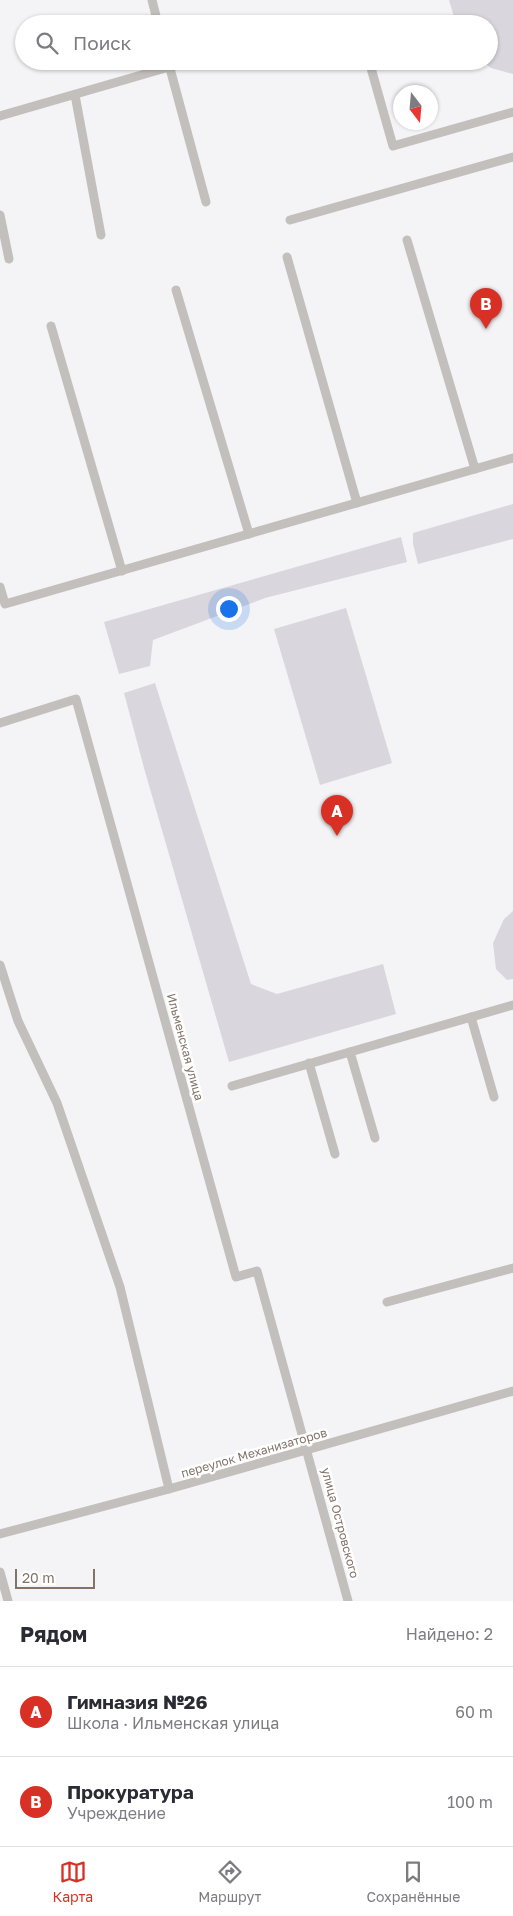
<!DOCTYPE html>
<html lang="ru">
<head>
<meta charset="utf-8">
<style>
  :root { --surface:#fff; --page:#f7f7f7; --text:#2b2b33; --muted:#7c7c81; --line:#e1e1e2; --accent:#d93025 }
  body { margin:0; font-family:"Golos Text",sans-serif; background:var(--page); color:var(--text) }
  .compass { position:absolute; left:393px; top:85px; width:45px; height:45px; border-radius:50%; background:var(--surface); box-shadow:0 1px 4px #0004; rotate:164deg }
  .scale { position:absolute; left:15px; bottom:12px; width:80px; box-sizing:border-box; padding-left:5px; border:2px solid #827369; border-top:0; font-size:14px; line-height:18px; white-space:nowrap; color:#827369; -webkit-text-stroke:4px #fff; paint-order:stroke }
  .you { position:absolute; left:228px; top:608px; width:18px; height:18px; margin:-12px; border:4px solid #fff; border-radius:50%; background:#1a73e8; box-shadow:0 0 0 8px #1a73e833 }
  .badge { display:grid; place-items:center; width:32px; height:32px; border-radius:50%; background:var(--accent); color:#fff; font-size:16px; font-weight:700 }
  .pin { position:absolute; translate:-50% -41px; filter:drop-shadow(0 1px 2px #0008) }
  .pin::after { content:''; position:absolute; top:26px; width:18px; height:15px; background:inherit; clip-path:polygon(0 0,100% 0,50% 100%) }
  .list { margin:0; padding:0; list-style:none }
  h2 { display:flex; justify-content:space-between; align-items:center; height:65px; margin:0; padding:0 20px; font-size:21px }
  h2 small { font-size:16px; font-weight:400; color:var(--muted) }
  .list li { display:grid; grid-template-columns:32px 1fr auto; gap:15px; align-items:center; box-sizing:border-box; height:90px; padding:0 20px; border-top:1px solid var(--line) }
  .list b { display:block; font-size:19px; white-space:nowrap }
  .list p { margin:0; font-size:16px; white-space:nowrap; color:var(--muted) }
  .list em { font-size:16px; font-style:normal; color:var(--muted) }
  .icon { flex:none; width:28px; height:28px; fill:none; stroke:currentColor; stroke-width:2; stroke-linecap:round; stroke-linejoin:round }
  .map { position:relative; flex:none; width:513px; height:1601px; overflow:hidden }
  .search { position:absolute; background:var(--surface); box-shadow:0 1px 4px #0004; left:15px; right:15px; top:15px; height:55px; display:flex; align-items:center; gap:12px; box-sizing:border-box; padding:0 18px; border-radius:28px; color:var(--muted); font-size:19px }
  .sheet { height:245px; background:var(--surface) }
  nav { display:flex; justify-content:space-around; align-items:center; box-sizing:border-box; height:70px; border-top:1px solid var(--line); background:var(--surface); font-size:14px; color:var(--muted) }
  nav a { display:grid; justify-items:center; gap:2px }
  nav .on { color:var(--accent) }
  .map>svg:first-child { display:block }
  .green { fill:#dad6dd }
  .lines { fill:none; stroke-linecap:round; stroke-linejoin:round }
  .minor { stroke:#c3bfbc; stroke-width:9 }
  .labels { text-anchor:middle; stroke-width:5; stroke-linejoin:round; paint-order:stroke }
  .street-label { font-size:12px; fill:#827369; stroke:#fff }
</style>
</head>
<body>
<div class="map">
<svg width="513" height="1601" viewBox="0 0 513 1601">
  <rect width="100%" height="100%" fill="#f4f4f7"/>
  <g class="green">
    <polygon points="449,0 513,0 513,74 491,68 482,61 489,61 489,24 456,24"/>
    <polygon points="513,504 513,539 418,564 413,544 413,533"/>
    <polygon points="401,537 407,562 265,598 153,640 150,666 119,674 104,622"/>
    <polygon points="346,608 392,763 320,785 274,629"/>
    <polygon points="155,683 251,984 277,994 383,964 396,1014 229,1062 144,768 124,693"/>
    <polygon points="513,911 513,979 507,980 496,969 493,943 504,919"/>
  </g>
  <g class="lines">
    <g class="minor">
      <polyline points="152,0 158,24"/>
      <polyline points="358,22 359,24"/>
      <polyline points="168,61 206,202"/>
      <polyline points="369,61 393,146 513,112"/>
      <polyline points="75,95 101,235"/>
      <polyline points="0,116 169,67"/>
      <polyline points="0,215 9,259"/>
      <polyline points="290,220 513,157"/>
      <polyline points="407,240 475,469"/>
      <polyline points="287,257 357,503"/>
      <polyline points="176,290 249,534"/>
      <polyline points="51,326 122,571"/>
      <polyline points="0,587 5,604 513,458"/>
      <polyline points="0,723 76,699 236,1277 257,1271 348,1601"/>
      <polyline points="0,965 18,1021 57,1103 120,1287 169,1489"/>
      <polyline points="471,1017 494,1097"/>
      <polyline points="350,1052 375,1138"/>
      <polyline points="309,1063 335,1154"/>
      <polyline points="232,1086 513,1005"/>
      <polyline points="387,1302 513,1268"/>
      <polyline points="0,1534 169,1489 513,1391"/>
      <polyline points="0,1572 8,1601"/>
    </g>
  </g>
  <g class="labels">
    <g class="street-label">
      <text transform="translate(185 1047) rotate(75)" y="4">Ильменская улица</text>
      <text transform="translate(254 1453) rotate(-16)" y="4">переулок Механизаторов</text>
      <text transform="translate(340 1523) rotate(75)" y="4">улица Островского</text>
    </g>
  </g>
</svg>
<svg class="compass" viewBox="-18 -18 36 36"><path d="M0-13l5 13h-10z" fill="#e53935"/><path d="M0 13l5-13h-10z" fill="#7c7c81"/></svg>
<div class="scale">20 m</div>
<div class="you"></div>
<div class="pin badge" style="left:337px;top:836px">A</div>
<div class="pin badge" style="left:486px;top:329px">B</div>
<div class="search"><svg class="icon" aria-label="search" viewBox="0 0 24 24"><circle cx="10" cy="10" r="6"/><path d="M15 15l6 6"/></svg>Поиск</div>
</div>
<section class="sheet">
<h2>Рядом<small>Найдено: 2</small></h2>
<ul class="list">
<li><span class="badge">A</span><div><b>Гимназия №26</b><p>Школа · Ильменская улица</p></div><em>60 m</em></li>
<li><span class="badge">B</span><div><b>Прокуратура</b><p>Учреждение</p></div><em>100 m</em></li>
</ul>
</section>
<nav>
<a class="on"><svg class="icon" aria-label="map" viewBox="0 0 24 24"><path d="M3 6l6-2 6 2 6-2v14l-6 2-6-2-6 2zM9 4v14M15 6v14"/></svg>Карта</a>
<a><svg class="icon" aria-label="directions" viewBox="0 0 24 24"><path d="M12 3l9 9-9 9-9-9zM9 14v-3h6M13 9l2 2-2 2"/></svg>Маршрут</a>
<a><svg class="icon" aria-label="saved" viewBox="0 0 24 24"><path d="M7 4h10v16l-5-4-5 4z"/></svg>Сохранённые</a>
</nav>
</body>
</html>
